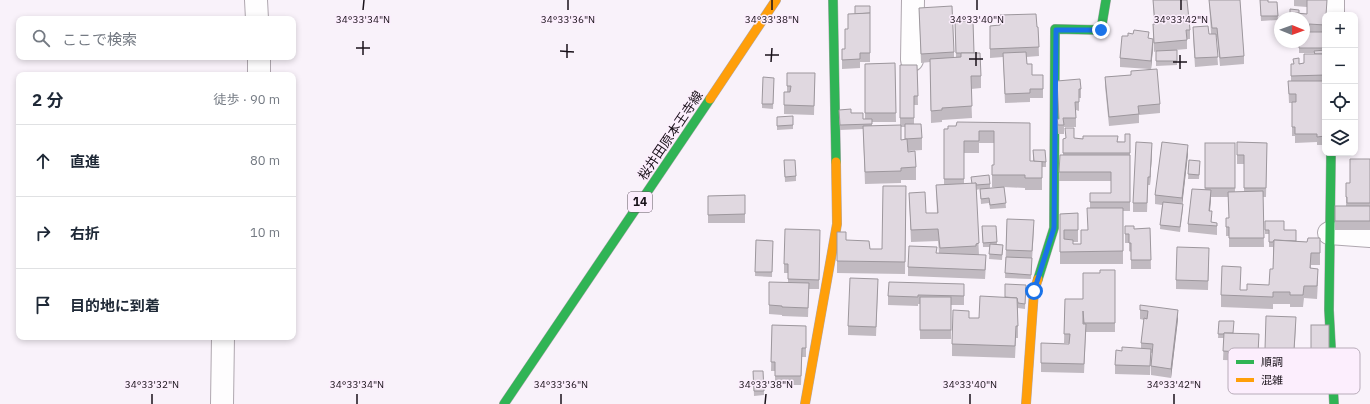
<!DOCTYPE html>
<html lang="ja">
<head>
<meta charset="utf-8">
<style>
  :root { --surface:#fff; --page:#f6f6f7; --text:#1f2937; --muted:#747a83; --line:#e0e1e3 }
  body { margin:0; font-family:"IBM Plex Sans","Noto Sans JP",sans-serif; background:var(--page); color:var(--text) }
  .controls { position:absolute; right:12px; top:12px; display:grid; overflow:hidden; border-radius:8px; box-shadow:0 2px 6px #0003 }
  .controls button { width:36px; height:36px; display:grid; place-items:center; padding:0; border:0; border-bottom:1px solid var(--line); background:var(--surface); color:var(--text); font:20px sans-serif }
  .compass { position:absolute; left:1274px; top:12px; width:36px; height:36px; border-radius:50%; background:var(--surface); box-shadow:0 2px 6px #0003; rotate:91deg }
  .stop { position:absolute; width:12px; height:12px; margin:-9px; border:3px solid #1a73e8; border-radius:50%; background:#fff }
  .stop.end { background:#1a73e8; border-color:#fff; box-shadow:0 1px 4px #0008 }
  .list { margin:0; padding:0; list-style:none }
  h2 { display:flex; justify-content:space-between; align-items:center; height:52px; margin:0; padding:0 16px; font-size:17px }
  h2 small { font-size:13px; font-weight:400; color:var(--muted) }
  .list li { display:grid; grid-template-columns:26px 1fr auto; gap:12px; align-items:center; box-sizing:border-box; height:72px; padding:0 16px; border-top:1px solid var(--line) }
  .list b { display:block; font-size:15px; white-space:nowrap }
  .list em { font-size:13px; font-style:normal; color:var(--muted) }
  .icon { flex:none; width:22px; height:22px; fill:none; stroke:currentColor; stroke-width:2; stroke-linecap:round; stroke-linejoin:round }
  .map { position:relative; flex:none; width:1370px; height:404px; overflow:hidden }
  .search { position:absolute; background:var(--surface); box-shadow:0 2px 6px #0003; left:16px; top:16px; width:280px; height:44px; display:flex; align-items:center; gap:10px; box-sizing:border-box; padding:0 14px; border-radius:8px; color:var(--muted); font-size:15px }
  .panel { position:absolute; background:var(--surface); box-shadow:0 2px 6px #0003; left:16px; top:72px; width:280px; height:268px; border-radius:8px }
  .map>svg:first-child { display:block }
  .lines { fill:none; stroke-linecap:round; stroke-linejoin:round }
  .street-casing { stroke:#afa7af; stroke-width:24 }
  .fast-casing { stroke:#afa7af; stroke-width:10 }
  .slow-casing { stroke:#afa7af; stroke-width:10 }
  .street { stroke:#fefdfe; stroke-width:22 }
  .fast { stroke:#30b455; stroke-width:9 }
  .slow { stroke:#ff9f0a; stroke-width:9 }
  .wall { fill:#c1bac1; fill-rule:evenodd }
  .shaded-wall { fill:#9d979d }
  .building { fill:#e0d8e0; stroke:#9d979d }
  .route { stroke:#1a73e8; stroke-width:5 }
  .ticks { fill:none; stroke:#1a121a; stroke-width:1.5 }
  .labels { text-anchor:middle; stroke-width:3; stroke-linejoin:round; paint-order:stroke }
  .shield { fill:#fceefd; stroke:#5e545e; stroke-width:1 }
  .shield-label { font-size:12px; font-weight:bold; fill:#1a121a }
  .street-label { font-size:13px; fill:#1a121a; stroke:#fceefd }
  .key { fill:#fceefd; stroke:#b8acb9; stroke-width:1 }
  .key-label { font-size:11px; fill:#1a121a }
  .ticks-label { font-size:10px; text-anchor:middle; fill:#1a121a; stroke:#fceefd; stroke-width:3; stroke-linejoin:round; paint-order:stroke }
</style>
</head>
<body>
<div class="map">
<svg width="1370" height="404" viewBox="0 0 1370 404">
  <rect width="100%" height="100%" fill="#f9f2fa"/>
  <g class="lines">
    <g class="street-casing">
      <g id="street">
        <polyline points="256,0 257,19"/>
        <polyline points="1333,15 1333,0"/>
        <polyline points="912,60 913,0"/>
        <polyline points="259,75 259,57"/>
        <polyline points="1329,233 1370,236"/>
        <polyline points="222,404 223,337"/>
      </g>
    </g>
    <g class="fast-casing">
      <g id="fast">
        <polyline points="833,0 836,162"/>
        <polyline points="1331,153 1329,310 1334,404"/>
        <polyline points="1038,279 1054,228 1055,29 1101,30 1106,0"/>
        <polyline points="504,404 710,99"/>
      </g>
    </g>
    <g class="slow-casing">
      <g id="slow">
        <polyline points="710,99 776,0"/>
        <polyline points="805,404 837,224 836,162"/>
        <polyline points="1026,404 1034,291 1038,279"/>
      </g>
    </g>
    <use href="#street" class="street"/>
    <use href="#fast" class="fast"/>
    <use href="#slow" class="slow"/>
  </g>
  <g class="wall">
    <polygon points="1153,0 1190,30 1190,39 1187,39 1187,49 1175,50 1177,50 1177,65 1156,66 1156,51 1154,52 1153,33 1153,24 1154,24"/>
    <polygon points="1209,0 1240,0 1244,56 1244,64 1220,66 1217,37 1216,37 1218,65 1195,67 1193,36 1193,27 1209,34 1211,34"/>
    <polygon points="1260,0 1268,2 1277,2 1278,20 1261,21"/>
    <polygon points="1294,0 1327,0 1325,15 1325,145 1317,145 1317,142 1295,143 1295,136 1292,136 1292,103 1289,103 1288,81 1291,81 1291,64 1304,63 1314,54 1314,53 1299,53 1299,42 1304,42 1304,18 1290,18 1290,9 1299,13 1307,14 1307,7 1294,6"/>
    <polygon points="870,6 870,62 860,62 860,68 842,69 842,49 845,49 848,29 855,14"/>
    <polygon points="919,8 954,52 954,58 956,58 955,21 974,53 981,76 981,88 971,89 972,118 942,120 942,122 931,123 930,62 921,63"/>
    <polygon points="990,26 1038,27 1039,56 1026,57 1027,64 1032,75 1043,75 1043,98 1030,98 1030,102 1005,103 1003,57 990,58"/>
    <polygon points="1149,38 1153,48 1151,69 1160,104 1160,113 1139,115 1139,123 1109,126 1105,86 1105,77 1131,75 1149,69 1120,67 1120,58"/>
    <path d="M895 63 896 122H872V126L900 125V65H917L918 105H914V124L922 138V150L908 151 916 167V180H901V183L865 184 863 129 840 130 839 110 851 113 863 119H865V64ZM901 127H905V140H901Z"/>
    <polygon points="787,73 815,73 814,115 784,114 784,92 787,92"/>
    <polygon points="774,78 773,109 762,108 762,104"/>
    <polygon points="1057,81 1081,89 1081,98 1079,98 1079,111 1076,110 1076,127 1064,127 1064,134 1058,134 1057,119 1059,119"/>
    <polygon points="777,117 793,125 793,129 777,130"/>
    <path d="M1030 123V161H1033V150L1046 162V167H1042V190H1025V188L1004 187 1006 208 990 209 989 203 981 204 980 189 976 190 979 255 986 264 985 279 908 276V267L937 253H939L938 241 911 242 909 193 926 213H937L936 185H944V129ZM979 143H994V165H992V187H998L990 188V184H964V153H979Z"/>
    <polygon points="1130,134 1130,211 1123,211 1123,264 1060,264 1060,214 1078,213 1078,242 1073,242 1073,244 1081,244 1088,230 1090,208 1090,193 1111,193 1111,181 1059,181 1060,155 1063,155 1063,139 1074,138 1125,142"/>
    <polygon points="1237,142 1267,143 1266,197 1263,197 1264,247 1229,247 1229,236 1226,236 1226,218 1229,218 1228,197 1211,197 1210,211 1211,222 1217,223 1217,235 1188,232 1188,224 1205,190 1205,143 1235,143 1235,192 1244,192 1244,164 1237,164"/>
    <polygon points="1152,151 1150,185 1148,185 1147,212 1133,212 1133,203"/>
    <polygon points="1188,154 1182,204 1183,209 1180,232 1160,229 1162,205 1155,204 1155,195"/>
    <polygon points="1370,159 1370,230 1335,230 1335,206 1346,206 1346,183 1350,183"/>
    <polygon points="784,160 796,176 796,181 785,182"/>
    <polygon points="1189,160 1200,165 1199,179 1188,179"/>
    <polygon points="906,186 905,274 837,273 837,232 846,240 870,249 882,249"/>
    <polygon points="745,195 745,223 708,223 708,196"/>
    <polygon points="1007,219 1034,229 1032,260 1031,279 1005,278"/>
    <polygon points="1265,221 1284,230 1296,241 1307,242 1320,238 1320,265 1311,265 1311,268 1318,281 1317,299 1304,298 1303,307 1290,307 1290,304 1273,304 1273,309 1221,307 1221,295 1241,290 1247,290 1269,285 1273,269 1273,247 1269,247 1269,234 1265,234"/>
    <polygon points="982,226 996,226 997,244 1003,245 1002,260 989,259 990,247 983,247"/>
    <polygon points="1125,226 1134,229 1150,228 1151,269 1131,269 1131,252 1129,251 1129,243 1125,243"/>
    <polygon points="820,230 819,289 809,289 808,317 782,316 782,315 769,314 769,305 788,283 788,273 784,273 784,264"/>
    <polygon points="756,240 773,241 772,277 755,276"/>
    <polygon points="1209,257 1208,290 1176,289 1176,280"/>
    <polygon points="1115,270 1115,332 1086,332 1084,373 1041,372 1041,363 1069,344 1069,343 1064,343 1065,299 1083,299 1100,273"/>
    <polygon points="964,284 964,305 951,305 951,339 920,339 920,304 918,304 918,306 888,305 888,296"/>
    <polygon points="1026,285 1025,309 1018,308 1018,338 1016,338 1015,358 952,356 952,344 969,318 979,318 1005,297"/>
    <polygon points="878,288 876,336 848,335 848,326"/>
    <polygon points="1140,305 1178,319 1171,378 1151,375 1151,366 1152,353 1151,353 1150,375 1115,374 1115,365 1122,351 1141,348 1141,343 1144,320 1140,319"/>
    <polygon points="1219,321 1233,333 1259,343 1258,361 1223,360 1224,338 1218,338"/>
    <polygon points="772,325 806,326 806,357 802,357 801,385 775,385 775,371 771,371"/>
    <rect x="1311" y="325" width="18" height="34"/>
    <polygon points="1296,326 1294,359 1265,358 1265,349"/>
    <polygon points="753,371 763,371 764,395 754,396"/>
  </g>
  <g class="shaded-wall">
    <polygon points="1153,39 1153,48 1151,69 1151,61"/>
    <polygon points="1152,143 1152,151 1150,185 1150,177"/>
    <polygon points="1188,145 1188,154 1182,207 1182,198"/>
    <polygon points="1211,190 1211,199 1209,220 1209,211"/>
    <polygon points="1178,310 1178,319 1171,378 1171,369"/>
  </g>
  <g class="building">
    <polygon points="1153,0 1187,0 1190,30 1186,30 1187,40 1154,43 1153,24 1155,24"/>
    <polygon points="1209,0 1240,0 1244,56 1220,58 1217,28 1212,28"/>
    <polygon points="1260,0 1268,0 1268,2 1277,2 1278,16 1261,16"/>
    <polygon points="1307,0 1327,0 1326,15 1325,15 1325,25 1309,24 1309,26 1304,26 1304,18 1295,18 1295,13 1307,14"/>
    <polygon points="855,6 870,6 870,13 855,14"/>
    <polygon points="952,6 954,52 921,54 919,8"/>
    <polygon points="1290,9 1299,10 1299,13 1295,13 1295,16 1290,15"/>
    <polygon points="870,13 870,53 860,53 860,59 842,60 842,49 845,49 845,29 848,29 848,14"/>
    <polygon points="1036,14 1037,27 1038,27 1039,47 990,49 990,26 1000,25 1000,15"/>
    <polygon points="955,21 973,21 974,53 956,53"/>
    <polygon points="1208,26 1209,34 1216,34 1218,57 1195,58 1193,27"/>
    <polygon points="1134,30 1149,32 1148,38 1153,39 1151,61 1120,58 1122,36 1128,36 1128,33 1133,34"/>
    <polygon points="1304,32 1325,32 1325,48 1299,48 1299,42 1304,42"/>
    <polygon points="1177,50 1177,61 1156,61 1156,51"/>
    <polygon points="1325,50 1325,54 1315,54 1314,51"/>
    <polygon points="1026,52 1027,64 1032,64 1032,75 1043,75 1043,89 1030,89 1030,93 1005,94 1003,53"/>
    <polygon points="961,53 980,53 981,76 971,76 972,106 942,108 942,110 931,111 930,59 961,57"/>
    <polygon points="1304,54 1325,54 1325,75 1291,76 1291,64 1294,64 1293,59 1299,58 1299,64 1304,63"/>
    <polygon points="895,63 896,113 865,113 865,64"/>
    <polygon points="900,65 917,65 918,96 914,96 914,118 900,118"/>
    <polygon points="1157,69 1160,104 1138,106 1139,114 1109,117 1105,77 1131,75 1131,71"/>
    <polygon points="787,73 815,73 814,106 784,105 784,92 790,92 791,86 787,86"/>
    <polygon points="763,77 774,78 773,104 762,104"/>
    <polygon points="1080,79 1081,89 1079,89 1079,102 1075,102 1076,118 1063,118 1064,125 1058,125 1057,119 1059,119 1057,81"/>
    <polygon points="1288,81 1325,81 1325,136 1317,137 1317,134 1295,134 1295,127 1292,127 1292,102 1296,102 1296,94 1289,94"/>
    <polygon points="851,109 851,113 863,113 863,119 872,119 872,124 840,125 839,110"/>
    <polygon points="793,116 793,125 777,126 777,117"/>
    <polygon points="957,122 1030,123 1030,161 1042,161 1042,178 1025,178 1025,175 992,175 992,165 994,165 994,131 979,131 979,141 964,141 964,179 944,179 944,129 948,129 948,126 956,126"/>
    <polygon points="905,124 921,124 922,138 905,139"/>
    <polygon points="901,125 901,140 907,139 908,152 915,151 916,167 901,168 901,171 865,172 863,126"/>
    <polygon points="1065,128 1074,128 1074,138 1083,139 1083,136 1118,136 1117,142 1125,142 1125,134 1130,134 1130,153 1063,153 1063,139 1066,138"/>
    <polygon points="1136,142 1152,143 1150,177 1148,177 1147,203 1133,203"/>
    <polygon points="1162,142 1188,145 1182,198 1155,195"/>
    <polygon points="1237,142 1267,143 1266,188 1244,188 1244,155 1237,155"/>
    <rect x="1205" y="143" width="30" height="45"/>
    <polygon points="1033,150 1045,150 1046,162 1034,161"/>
    <polygon points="1060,155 1130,155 1130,202 1090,202 1090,193 1111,193 1111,172 1059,172"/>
    <polygon points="1350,159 1370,159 1370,203 1347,203 1347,197 1346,197 1346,183 1350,183"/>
    <polygon points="784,160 795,160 796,176 785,177"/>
    <polygon points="1189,160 1200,161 1199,175 1188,174"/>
    <polygon points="989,175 990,184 976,185 976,183 972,184 971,177"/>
    <polygon points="976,183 979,243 976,244 976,246 940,248 938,229 911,230 909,193 925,192 926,213 938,213 936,185"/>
    <polygon points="883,186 906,186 905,262 837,261 837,232 846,232 846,240 869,241 870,249 882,249"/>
    <polygon points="1004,187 1006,203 990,205 989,198 981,199 980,189"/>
    <polygon points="1192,189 1211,190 1209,211 1212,211 1211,222 1217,223 1217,226 1188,224"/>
    <polygon points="1263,191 1264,238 1229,238 1229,227 1226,227 1226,218 1229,218 1228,192"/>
    <polygon points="745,195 745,214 708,215 708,196"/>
    <polygon points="1163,202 1183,204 1180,227 1160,225"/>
    <rect x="1335" y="206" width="35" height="15"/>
    <polygon points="1087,208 1123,208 1123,251 1060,252 1060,214 1078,213 1078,230 1064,230 1064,239 1073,240 1073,244 1081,244 1081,230 1088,230"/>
    <polygon points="1007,219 1034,220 1032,251 1006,250"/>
    <polygon points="1265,221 1284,221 1284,230 1296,230 1296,241 1274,240 1273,242 1269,242 1269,230 1265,230"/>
    <polygon points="982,226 996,226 997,242 983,243"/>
    <polygon points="1125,226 1134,226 1134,229 1150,228 1151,260 1131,260 1131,243 1129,243 1129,234 1125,234"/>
    <polygon points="785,229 820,230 819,280 788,279 788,264 784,264"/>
    <polygon points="1308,238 1320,238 1320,253 1311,253 1310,268 1318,269 1317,286 1304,286 1303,295 1290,295 1290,292 1273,292 1273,297 1221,295 1222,266 1241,267 1240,290 1247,290 1247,284 1269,285 1270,269 1273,269 1274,240 1307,242"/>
    <polygon points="756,240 773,241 772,272 755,272"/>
    <polygon points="990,244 1003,245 1002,255 989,254"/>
    <polygon points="909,246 937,247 936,253 986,255 985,270 908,267"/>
    <polygon points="1177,247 1209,248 1208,281 1176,280"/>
    <polygon points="1006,257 1032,258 1031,275 1005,273"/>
    <polygon points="1100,270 1115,270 1115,323 1084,323 1083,311 1083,324 1086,324 1084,364 1041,363 1041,343 1069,344 1070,334 1064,334 1065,299 1083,299 1083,273 1100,273"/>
    <polygon points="850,278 878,279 876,327 848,326"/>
    <polygon points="769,282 809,283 808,308 782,307 782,306 769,305"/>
    <polygon points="889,282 964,284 964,296 918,295 918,297 888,296"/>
    <polygon points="1005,284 1026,285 1025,304 1018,303 1017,298 1005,297"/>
    <polygon points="980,296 1017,298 1018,326 1016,326 1015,346 952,344 953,310 969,311 969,318 979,318"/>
    <rect x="920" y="297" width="31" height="33"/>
    <polygon points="1140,305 1178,310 1171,369 1151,366 1153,344 1141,343 1144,318 1147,319 1148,311 1140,310"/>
    <polygon points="1266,316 1296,317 1294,350 1265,349"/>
    <polygon points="1219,321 1234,321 1233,333 1224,333 1224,334 1218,334"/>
    <polygon points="772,325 806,326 806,348 802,348 801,376 775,376 775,362 771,362"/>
    <rect x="1311" y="325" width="18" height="29"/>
    <polygon points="1224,333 1259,334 1258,353 1223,351"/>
    <polygon points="1122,347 1151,349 1150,366 1115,365 1116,350 1122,351"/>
    <polygon points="753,371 763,371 764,391 754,391"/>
  </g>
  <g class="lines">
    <polyline class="route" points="1034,291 1054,228 1056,30 1101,30"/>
  </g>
  <path class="ticks" d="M363 10 364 0M568 10V0M772 10V0M977 10V0M1181 10V0M356 48H370M560 51 574 52M363 55V41M765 55H779M567 58V44M969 59H983M771 62 772 48M1173 62H1187M976 66V52M1180 69V55M152 404V394M357 404V394M561 404V394M765 404 766 394M970 404V394M1174 404V394"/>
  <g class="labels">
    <rect class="shield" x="628" y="192" width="24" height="20" rx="3"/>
    <g class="shield-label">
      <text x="640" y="206">14</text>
    </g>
    <g class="street-label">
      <text transform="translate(670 135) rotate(-56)" y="5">桜井田原本王寺線</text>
    </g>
  </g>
  <rect x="1228" y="348" width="132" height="46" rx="6" class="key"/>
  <rect x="1236" y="360" width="18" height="4" fill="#30b455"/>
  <rect x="1236" y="378" width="18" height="4" fill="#ff9f0a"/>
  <g class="key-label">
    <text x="1261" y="366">順調</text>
    <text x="1261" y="384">混雑</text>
  </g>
  <g class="ticks-label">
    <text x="363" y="23">34°33'34"N</text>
    <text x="568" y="23">34°33'36"N</text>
    <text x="772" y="23">34°33'38"N</text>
    <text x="977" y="23">34°33'40"N</text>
    <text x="1181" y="23">34°33'42"N</text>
    <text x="152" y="388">34°33'32"N</text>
    <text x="357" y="388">34°33'34"N</text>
    <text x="561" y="388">34°33'36"N</text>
    <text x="766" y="388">34°33'38"N</text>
    <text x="970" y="388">34°33'40"N</text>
    <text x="1174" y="388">34°33'42"N</text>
  </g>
</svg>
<div class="controls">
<button>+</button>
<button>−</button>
<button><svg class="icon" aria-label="locate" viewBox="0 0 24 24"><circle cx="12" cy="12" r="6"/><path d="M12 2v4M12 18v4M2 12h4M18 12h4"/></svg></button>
<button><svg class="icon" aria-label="layers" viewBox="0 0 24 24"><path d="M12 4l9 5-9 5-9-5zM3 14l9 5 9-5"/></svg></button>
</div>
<svg class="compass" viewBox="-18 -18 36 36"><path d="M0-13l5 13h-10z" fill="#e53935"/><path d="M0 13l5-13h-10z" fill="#747a83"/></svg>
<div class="stop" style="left:1034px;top:291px"></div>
<div class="stop end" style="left:1101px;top:30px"></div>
<div class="search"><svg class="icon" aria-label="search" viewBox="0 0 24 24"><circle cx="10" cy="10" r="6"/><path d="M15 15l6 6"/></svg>ここで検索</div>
<section class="panel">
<h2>2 分<small>徒歩 · 90 m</small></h2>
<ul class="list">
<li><svg class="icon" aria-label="ahead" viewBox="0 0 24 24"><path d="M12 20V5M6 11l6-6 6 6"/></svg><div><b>直進</b></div><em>80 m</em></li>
<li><svg class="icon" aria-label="right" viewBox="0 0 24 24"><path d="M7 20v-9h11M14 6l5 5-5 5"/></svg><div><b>右折</b></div><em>10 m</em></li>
<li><svg class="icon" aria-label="arrive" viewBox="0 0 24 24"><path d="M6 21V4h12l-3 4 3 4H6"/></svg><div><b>目的地に到着</b></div></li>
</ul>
</section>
</div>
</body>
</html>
